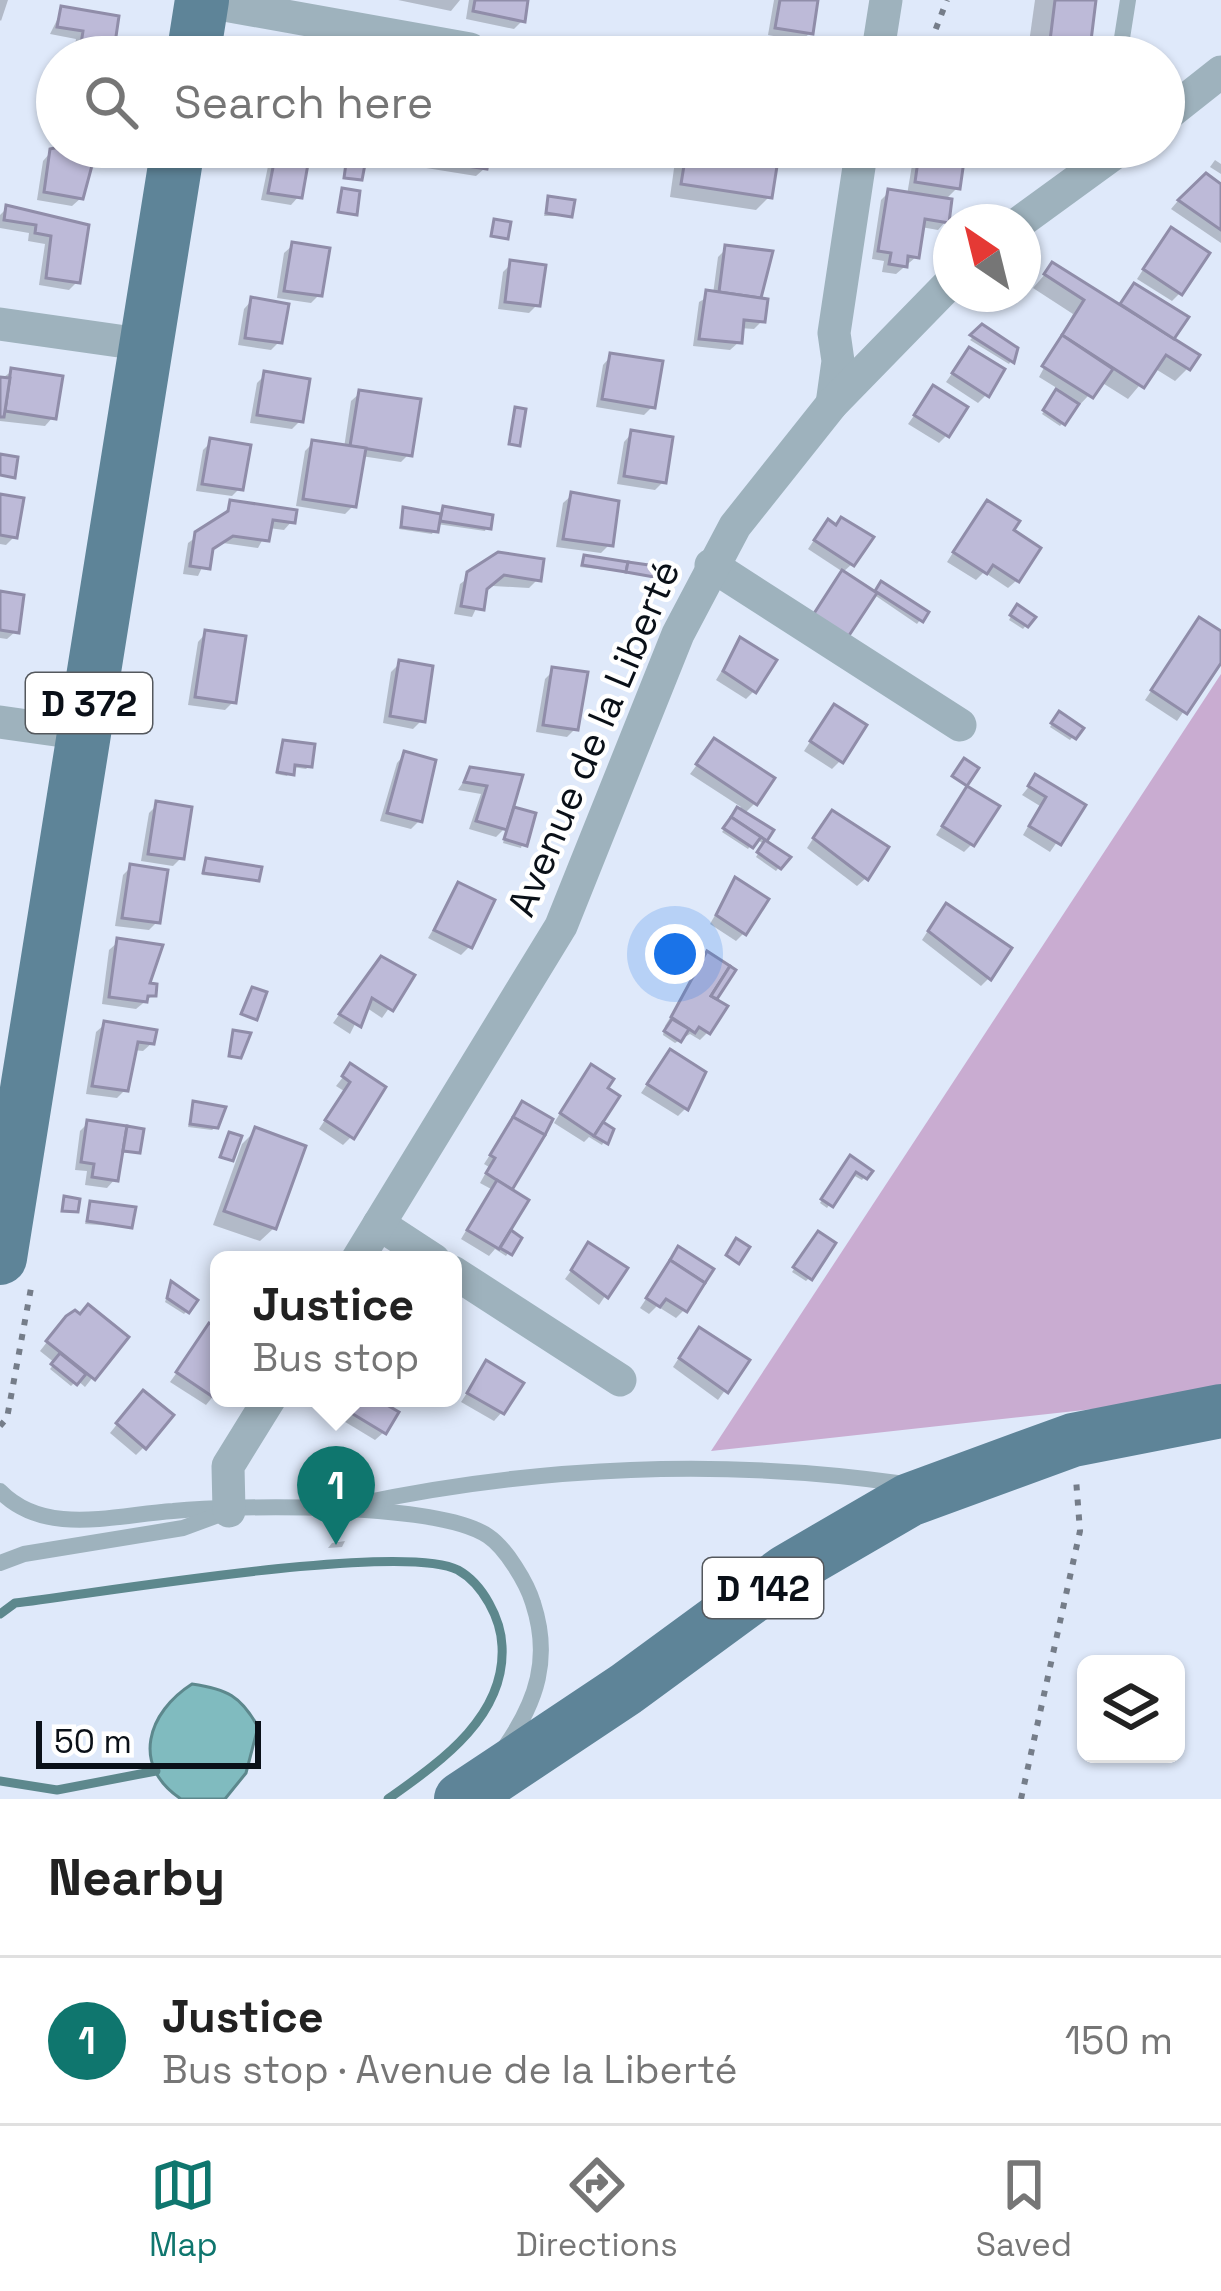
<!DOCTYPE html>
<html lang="en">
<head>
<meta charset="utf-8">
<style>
  :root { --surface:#fff; --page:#f2f2f2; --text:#222; --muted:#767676; --line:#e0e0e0; --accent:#0f766e }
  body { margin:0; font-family:"Space Grotesk",sans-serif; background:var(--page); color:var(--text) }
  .controls { position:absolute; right:36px; bottom:36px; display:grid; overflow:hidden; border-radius:18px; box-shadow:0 3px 9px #0004 }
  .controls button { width:108px; height:108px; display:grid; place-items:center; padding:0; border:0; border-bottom:3px solid var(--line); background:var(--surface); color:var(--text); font:60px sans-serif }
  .compass { position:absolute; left:933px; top:204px; width:108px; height:108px; border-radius:50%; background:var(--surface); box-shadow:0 3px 9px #0004; rotate:325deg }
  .scale { position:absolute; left:36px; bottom:30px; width:225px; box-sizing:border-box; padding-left:12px; border:6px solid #0a1018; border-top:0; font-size:33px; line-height:42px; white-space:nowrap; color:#0a1018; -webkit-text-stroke:9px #fff; paint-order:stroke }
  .you { position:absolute; left:675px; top:954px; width:42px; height:42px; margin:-30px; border:9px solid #fff; border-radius:50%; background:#1a73e8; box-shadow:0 0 0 18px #1a73e833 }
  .badge { display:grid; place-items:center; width:78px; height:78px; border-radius:50%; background:var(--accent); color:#fff; font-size:39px; font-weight:700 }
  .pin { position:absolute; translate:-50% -99px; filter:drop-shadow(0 3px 6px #0008) }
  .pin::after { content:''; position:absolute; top:63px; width:42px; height:36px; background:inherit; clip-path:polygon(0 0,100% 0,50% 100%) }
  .popup { position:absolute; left:210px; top:1251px; width:252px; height:156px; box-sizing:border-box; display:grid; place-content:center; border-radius:18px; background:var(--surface); filter:drop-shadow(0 3px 9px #0005); font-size:39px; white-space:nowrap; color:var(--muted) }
  .popup b { font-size:45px; color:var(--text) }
  .popup::after { content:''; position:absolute; left:50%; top:100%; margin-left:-24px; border:24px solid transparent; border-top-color:var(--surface) }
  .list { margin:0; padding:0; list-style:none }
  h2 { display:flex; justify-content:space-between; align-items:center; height:156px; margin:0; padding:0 48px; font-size:51px }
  h2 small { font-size:39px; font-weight:400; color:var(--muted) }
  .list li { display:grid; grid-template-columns:78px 1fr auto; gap:36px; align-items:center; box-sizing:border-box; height:168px; padding:0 48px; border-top:3px solid var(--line) }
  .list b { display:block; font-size:45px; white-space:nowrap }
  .list p { margin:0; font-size:39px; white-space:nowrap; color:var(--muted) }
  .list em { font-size:39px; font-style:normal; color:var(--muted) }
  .icon { flex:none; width:66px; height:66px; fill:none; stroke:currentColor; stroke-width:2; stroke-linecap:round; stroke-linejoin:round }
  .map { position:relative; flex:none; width:1221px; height:1799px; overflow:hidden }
  .search { position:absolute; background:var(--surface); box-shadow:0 3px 9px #0004; left:36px; right:36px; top:36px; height:132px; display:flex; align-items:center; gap:30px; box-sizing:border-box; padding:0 42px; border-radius:66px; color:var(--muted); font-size:45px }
  .sheet { height:324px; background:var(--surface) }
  nav { display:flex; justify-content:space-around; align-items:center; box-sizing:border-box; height:168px; border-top:3px solid var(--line); background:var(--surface); font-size:33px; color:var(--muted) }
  nav a { display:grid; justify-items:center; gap:6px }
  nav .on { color:var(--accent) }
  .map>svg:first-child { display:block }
  .forest { fill:#c9acd1 }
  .water { fill:#80bbbf; stroke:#5d888d; stroke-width:3 }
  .shadow { fill:#0003 }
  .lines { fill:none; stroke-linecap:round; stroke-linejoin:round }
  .stream { stroke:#5d888d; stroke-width:9 }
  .building { fill:#bdbad8; stroke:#908da9; stroke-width:3 }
  .path { stroke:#757d89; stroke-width:6; stroke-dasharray:6 9; stroke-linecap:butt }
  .service { stroke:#9eb2bd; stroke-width:16 }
  .minor { stroke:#9eb2bd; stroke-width:33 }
  .primary { stroke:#5e8498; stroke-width:54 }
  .labels { text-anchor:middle; stroke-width:9; stroke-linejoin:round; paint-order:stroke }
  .shield { fill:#fff; stroke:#54585d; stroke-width:3 }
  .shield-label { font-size:36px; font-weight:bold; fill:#0a1018 }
  .street-label { font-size:39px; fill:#0a1018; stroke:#fff }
</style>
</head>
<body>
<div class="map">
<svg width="1221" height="1799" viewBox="0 0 1221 1799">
  <rect width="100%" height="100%" fill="#dfe9fa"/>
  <polygon class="forest" points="1221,674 1221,1395 711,1451"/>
  <path class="water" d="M192 1684C227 1689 241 1696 258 1727L246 1773 225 1799H181C130 1765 148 1712 192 1684Z"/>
  <g class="shadow">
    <polygon points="0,0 8,0 1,21 0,20"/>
    <polygon points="398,0 460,0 451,11"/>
    <polygon points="469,0 525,0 522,21 514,29 466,19"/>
    <polygon points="774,0 815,0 810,33 801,41 768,35"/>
    <polygon points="1035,0 1093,0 1086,57 1027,57"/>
    <polygon points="62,10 110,57 73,57 76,39 50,34"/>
    <polygon points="57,145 93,147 81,198 72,206 37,200 43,161"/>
    <polygon points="272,147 308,147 299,196 291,205 261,200"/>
    <polygon points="349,147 413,147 404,158"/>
    <polygon points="424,147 488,147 485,168 476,176 420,167"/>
    <polygon points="677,147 777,147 769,197 756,210 670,197"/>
    <polygon points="915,147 963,147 957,188 944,201 946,221 938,230 921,227 916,257 896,274 882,272 884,261 872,259 881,200 889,192 907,195"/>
    <polygon points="1215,160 1221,164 1221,174 1210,167"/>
    <polygon points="1221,188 1221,243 1171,209 1188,189"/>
    <polygon points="549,199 569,216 544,216"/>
    <polygon points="7,208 85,227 77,282 69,290 39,285 45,244 28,241 29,233 0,228 0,215"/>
    <polygon points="1163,239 1180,293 1172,301 1137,279"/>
    <polygon points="293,245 319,295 311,303 277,298 284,253"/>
    <polygon points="727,248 758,301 762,321 754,329 740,328 739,342 730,350 693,346 699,302 713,294 718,257"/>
    <polygon points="511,264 537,305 529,313 498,309 503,272"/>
    <polygon points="1053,265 1118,307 1127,295 1188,368 1175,381 1154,368 1128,399 1101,382 1060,426 1042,414 1060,390 1039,377 1073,314 1033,288"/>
    <polygon points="252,300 279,342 271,350 238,345 244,309"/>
    <polygon points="982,328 1011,361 1009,364 970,340"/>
    <polygon points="611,356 653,406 644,415 596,407 603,365"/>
    <polygon points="962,359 986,395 978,403 946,382"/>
    <polygon points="12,371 53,417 45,426 0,421 0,380"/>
    <polygon points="266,374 300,421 292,429 250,423 257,383"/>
    <polygon points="933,389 947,435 939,443 908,424"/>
    <polygon points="360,393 409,454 401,462 361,456 354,505 345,514 296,506 305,451 313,443 344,448 351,401"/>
    <polygon points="632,433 663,482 655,490 617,484 624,442"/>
    <polygon points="211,442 240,488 232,496 196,491 203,450"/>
    <polygon points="572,495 610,544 601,553 556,547 563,503"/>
    <polygon points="0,497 14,537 6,545 0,544"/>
    <polygon points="231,503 292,521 284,530 269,528 258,548 223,543 210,551 198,576 183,574 188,543 221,519"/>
    <polygon points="405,510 490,517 485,531 437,524 432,534 399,529"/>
    <polygon points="979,512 1017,580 1008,588 984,572 976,580 947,562"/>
    <polygon points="820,531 852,564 843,572 808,549"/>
    <polygon points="499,555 538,579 529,588 493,586 484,592 472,617 454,614 460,584"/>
    <polygon points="585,558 651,575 580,567"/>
    <polygon points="878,588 925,613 920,620 917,624 873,594"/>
    <polygon points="0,594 16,631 7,639 0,638"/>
    <polygon points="1014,611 1032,618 1023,629 1009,620"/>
    <polygon points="1199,620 1221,635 1221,657 1177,721 1145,700"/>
    <polygon points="206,633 233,702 225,710 188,705 198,642"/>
    <polygon points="740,641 754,691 746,699 716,680"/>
    <polygon points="400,663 422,720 413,729 383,723 391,672"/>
    <polygon points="553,671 575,729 567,737 536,732 545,679"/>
    <polygon points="827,716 840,761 832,769 804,751"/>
    <polygon points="1056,718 1080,729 1070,740 1050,727"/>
    <polygon points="714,742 755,803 744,814 770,831 763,842 787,857 776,871 756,857 764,844 756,839 748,849 722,832 741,807 690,774"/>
    <polygon points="284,743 309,766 306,769 292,767 287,776 276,774"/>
    <polygon points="405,754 419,821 411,829 380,821 397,763"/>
    <polygon points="471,770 510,809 532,815 521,848 503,843 508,825 496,837 469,829 481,794 458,790"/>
    <polygon points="1036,778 1082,806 1050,852 1023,835 1040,806 1022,795"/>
    <polygon points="960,798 972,844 964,852 936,835"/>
    <polygon points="157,805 181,858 173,866 141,861 149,813"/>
    <polygon points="824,822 866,878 857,886 807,848"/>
    <polygon points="207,861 256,880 202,875"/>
    <polygon points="131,867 157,922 149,930 115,926 123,875"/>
    <polygon points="735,880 744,933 736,941 710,924"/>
    <polygon points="459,886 470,946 461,955 428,938"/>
    <polygon points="938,915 989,978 981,986 922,940"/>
    <polygon points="118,942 153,995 136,1009 102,1004 109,950"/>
    <polygon points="708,955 715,997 708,1032 700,1040 690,1034 675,1043 663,1035 665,1026"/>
    <polygon points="373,968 411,977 382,1018 364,1006 350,1034 333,1023"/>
    <polygon points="105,1024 152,1043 143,1051 133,1050 125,1090 117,1098 86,1094 96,1032"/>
    <polygon points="663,1061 686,1108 678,1116 641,1093"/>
    <polygon points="351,1067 351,1137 343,1145 319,1129 344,1091 336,1086"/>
    <polygon points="583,1076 593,1133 610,1130 602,1145 589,1137 584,1142 554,1123"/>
    <polygon points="194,1105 216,1127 212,1130 188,1127"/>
    <polygon points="88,1123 140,1131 138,1152 120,1153 115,1179 107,1188 85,1185 87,1171 75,1170 80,1131"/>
    <polygon points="510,1124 507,1231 518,1239 506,1256 495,1249 489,1256 461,1239 491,1189 480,1183 489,1167 484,1164"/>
    <polygon points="256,1130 274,1228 260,1241 213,1225 242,1144"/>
    <polygon points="847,1162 869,1171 862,1180 851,1174 827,1208 820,1203"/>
    <polygon points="91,1204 129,1227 85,1224"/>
    <polygon points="815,1238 809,1278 806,1281 792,1272"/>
    <polygon points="589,1246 624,1268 599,1305 565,1279"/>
    <polygon points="669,1265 684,1310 676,1318 657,1306 649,1314 640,1308"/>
    <polygon points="171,1285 187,1311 184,1314 165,1302"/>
    <polygon points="210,1327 219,1333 219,1389 206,1405 170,1382"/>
    <polygon points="58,1328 125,1337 85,1387 77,1380 71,1386 50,1369 55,1363 40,1351"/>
    <polygon points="691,1339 746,1361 718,1400 673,1367"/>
    <polygon points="486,1364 502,1412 494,1421 461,1402"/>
    <polygon points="346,1398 388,1398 384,1432 375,1440 337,1417"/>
    <polygon points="135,1402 144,1447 136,1455 110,1433"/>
    <polygon points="345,1541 342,1547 328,1548 332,1543"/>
  </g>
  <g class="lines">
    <g class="stream">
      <path d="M0 1614 15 1603C94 1594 402 1541 458 1570 483 1584 501 1619 502 1646 506 1717 440 1762 388 1799"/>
      <polyline points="0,1781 57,1790 156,1771"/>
    </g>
  </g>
  <g class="building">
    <polygon points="475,0 528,0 525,22 473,11"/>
    <polygon points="780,0 818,0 813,34 775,28"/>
    <polygon points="1055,0 1096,0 1089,57 1048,57"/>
    <polygon points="61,6 119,16 113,57 79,57 83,31 57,27"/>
    <polygon points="732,39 779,46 777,57 730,57"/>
    <polygon points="59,147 97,147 83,199 44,192 50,149"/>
    <polygon points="277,147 311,147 302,198 268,193"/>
    <polygon points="429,147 491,147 487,169 427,160"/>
    <polygon points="687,147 780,147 772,198 681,184"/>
    <polygon points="920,147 966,147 960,189 915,182"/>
    <polygon points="347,156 366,159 362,180 344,178"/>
    <polygon points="1206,173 1221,184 1221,230 1178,200"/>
    <polygon points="342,188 360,191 357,215 338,212"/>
    <polygon points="888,189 952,199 949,223 925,219 919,258 908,256 907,267 889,264 891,253 878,251"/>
    <polygon points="548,196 575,200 572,217 546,213"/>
    <polygon points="6,205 89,225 80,283 46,278 51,236 35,233 36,225 4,220"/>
    <polygon points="494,219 511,222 508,239 491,236"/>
    <polygon points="1171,227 1210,253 1182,295 1143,269"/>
    <polygon points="292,242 330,248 322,296 284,291"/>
    <polygon points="725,245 773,251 761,298 719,292"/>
    <polygon points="510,260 546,265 540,306 505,302"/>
    <polygon points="1052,262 1200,355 1190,370 1166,355 1144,388 1062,335 1084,300 1044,274"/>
    <polygon points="1134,283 1189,317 1174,339 1120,304"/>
    <polygon points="706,290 768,299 765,322 744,320 742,343 699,339"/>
    <polygon points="251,297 289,304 282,343 245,338"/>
    <polygon points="982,324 1018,348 1014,363 970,335"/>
    <polygon points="1062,335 1113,369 1093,398 1042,366"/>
    <polygon points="969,347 1005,369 989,397 952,373"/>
    <polygon points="610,353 663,361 655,408 602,399"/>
    <polygon points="11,368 63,376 56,419 5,411"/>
    <polygon points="264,371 310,379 303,422 257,415"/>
    <polygon points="0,377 10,378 4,417 0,417"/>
    <polygon points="933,385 968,407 949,437 914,415"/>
    <polygon points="1056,389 1079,404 1065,425 1043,410"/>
    <polygon points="359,390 421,399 412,456 350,446"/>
    <polygon points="515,407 526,409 520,446 509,444"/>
    <polygon points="631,430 673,437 666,483 624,476"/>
    <polygon points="210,438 251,445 243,490 202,484"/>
    <polygon points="312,440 366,448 356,507 303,499"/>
    <polygon points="0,454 18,457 15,478 0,475"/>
    <polygon points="571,492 619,501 613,546 563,539"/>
    <polygon points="0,494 24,498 17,538 0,535"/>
    <polygon points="230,500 297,510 295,523 273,520 269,541 233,536 213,549 210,569 190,566 195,532 228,511"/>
    <polygon points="987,500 1020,521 1014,530 1041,548 1019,582 993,565 987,574 953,552"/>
    <polygon points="443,506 493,515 491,529 440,521"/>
    <polygon points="403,507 441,514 438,532 401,527"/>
    <polygon points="841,517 874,537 854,566 814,540 828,519 836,525"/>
    <polygon points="498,552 544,559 541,581 504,575 487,589 484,610 461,606 467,572"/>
    <polygon points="584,555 628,562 626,572 582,565"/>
    <polygon points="628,562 656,566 654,577 626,572"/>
    <polygon points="842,570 877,593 848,637 813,615"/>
    <polygon points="881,581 929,612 923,622 875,591"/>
    <polygon points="0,591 24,595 19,633 0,630"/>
    <polygon points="1017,604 1036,617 1028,627 1010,615"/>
    <polygon points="1199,617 1221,631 1221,663 1187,714 1151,690"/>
    <polygon points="205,630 246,636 236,703 195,697"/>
    <polygon points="740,637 777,660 756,693 723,671"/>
    <polygon points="399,660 433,666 425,722 390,716"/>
    <polygon points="552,667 588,672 578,730 543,725"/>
    <polygon points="834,704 867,725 843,763 810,741"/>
    <polygon points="1059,711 1084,728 1076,739 1051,723"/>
    <polygon points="714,738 775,778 757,805 696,764"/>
    <polygon points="283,740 315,744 312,767 295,765 294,775 277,772"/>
    <polygon points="404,751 436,760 422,822 387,813"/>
    <polygon points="964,758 979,768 967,786 952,776"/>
    <polygon points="470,767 523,775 507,830 476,821 487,786 464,782"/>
    <polygon points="1035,774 1086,805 1061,845 1029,826 1046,797 1028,786"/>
    <polygon points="967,786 1000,806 974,846 942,826"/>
    <polygon points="156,801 192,807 184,859 148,854"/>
    <polygon points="514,807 536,813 527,846 504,839"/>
    <polygon points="737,807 774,830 767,841 731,817"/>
    <polygon points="832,810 889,847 868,880 813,838"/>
    <polygon points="731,817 761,837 753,848 723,828"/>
    <polygon points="765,840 791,857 781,869 757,852"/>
    <polygon points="206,858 262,867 259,881 203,873"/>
    <polygon points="130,864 168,870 160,923 122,918"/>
    <polygon points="735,877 769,899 746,935 716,915"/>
    <polygon points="458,882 495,900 472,948 434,930"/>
    <polygon points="946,903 1012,948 991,980 928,931"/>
    <polygon points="117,938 163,945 150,983 157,984 156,996 148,996 147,1002 109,997"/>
    <polygon points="707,951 730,966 711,996 728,1006 710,1034 699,1027 695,1033 671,1017"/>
    <polygon points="381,956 415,975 393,1011 372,998 361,1027 339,1014"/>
    <polygon points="730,966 736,970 717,999 711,996"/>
    <polygon points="252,987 267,992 257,1020 241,1014"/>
    <polygon points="672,1019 689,1029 681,1042 664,1031"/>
    <polygon points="104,1021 157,1030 154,1044 138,1042 128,1091 92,1086"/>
    <polygon points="233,1030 251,1033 241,1058 229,1056"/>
    <polygon points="670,1049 706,1072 688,1110 647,1084"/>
    <polygon points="350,1063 386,1087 354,1139 325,1120 350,1082 342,1076"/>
    <polygon points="591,1064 614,1079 608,1088 620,1096 594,1136 560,1113"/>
    <polygon points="193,1101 226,1107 218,1128 190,1124"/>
    <polygon points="522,1101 553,1119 545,1135 513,1117"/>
    <polygon points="513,1117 545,1135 512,1190 486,1173 495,1158 490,1155"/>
    <polygon points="87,1120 127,1126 118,1181 92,1177 94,1164 81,1162"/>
    <polygon points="603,1122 614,1129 608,1144 594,1136"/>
    <polygon points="127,1126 144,1129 140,1153 123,1151"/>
    <polygon points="255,1127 306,1146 276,1229 224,1211"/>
    <polygon points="229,1132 242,1136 233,1161 220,1157"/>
    <polygon points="850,1155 873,1171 867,1179 856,1172 833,1207 821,1199"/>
    <polygon points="497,1180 529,1200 499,1249 467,1230"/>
    <polygon points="64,1196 80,1199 78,1212 62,1211"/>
    <polygon points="90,1201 136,1207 132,1228 87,1221"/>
    <polygon points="511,1230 522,1238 512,1255 500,1248"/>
    <polygon points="818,1231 836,1243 812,1280 793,1267"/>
    <polygon points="736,1238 750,1247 739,1264 726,1255"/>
    <polygon points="588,1242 628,1268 608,1298 571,1270"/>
    <polygon points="678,1246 714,1269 705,1283 670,1260"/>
    <polygon points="670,1260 705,1283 687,1312 666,1299 660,1307 646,1298"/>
    <polygon points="171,1281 198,1300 189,1313 167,1298"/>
    <polygon points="88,1304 129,1337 95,1380 46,1341 66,1316 75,1310 80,1314"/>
    <polygon points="209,1323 219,1329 216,1399 176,1372"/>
    <polygon points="699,1327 750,1360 728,1393 679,1358"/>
    <polygon points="60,1353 86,1374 77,1385 51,1364"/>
    <polygon points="486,1360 524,1383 504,1414 467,1393"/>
    <polygon points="143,1390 174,1415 146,1449 116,1423"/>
    <polygon points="349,1398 392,1398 387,1405 399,1412 386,1434 343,1408"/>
  </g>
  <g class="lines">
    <g class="path">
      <polyline points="925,57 947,0"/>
      <polyline points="0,1426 7,1418 31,1288"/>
      <polyline points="1021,1799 1080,1531 1076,1479"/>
    </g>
    <g class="service">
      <polyline points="1119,57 1128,0"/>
      <path d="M0 1491C45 1537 114 1515 173 1511 238 1505 438 1502 488 1536 506 1548 527 1583 533 1603 551 1658 537 1701 505 1747"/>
      <path d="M358 1504C537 1466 724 1458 905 1484"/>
      <polyline points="0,1563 24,1554 183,1528 221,1514"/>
    </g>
    <g class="minor">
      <polyline points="202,1 470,49"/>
      <polyline points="877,57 886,0"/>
      <polyline points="1164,117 1221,72"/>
      <polyline points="1020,222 1123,147"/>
      <polyline points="0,324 147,345"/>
      <polyline points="832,404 838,361 834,333 862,147"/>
      <polyline points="711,565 960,725"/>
      <polyline points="0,722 84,734"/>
      <polyline points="379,1224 434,1260"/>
      <polyline points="357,1260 561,926 678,634 735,526 832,404 951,282"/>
      <polyline points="453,1272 620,1380"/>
      <polyline points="229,1511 228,1466 270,1398"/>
    </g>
    <g class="primary">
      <polyline points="193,57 202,0"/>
      <polyline points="0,1258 178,147"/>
      <polyline points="461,1799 626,1689 787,1571 909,1500 1073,1440 1221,1411"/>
    </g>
  </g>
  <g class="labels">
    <g class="shield">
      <rect x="26" y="673" width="126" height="60" rx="9"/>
      <rect x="703" y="1558" width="120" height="60" rx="9"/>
    </g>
    <g class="shield-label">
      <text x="89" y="716">D 372</text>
      <text x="763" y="1601">D 142</text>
    </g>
    <g class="street-label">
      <text transform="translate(593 738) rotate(-67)" y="14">Avenue de la Liberté</text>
    </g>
  </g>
</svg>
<div class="controls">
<button><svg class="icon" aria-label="layers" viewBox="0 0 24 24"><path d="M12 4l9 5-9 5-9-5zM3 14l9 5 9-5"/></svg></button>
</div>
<svg class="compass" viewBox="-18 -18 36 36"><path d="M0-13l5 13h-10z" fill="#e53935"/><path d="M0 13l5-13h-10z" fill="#767676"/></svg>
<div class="scale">50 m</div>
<div class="you"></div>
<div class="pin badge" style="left:336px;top:1545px">1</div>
<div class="popup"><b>Justice</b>Bus stop</div>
<div class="search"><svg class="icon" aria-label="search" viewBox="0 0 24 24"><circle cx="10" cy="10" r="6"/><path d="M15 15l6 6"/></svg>Search here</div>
</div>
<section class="sheet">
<h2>Nearby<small></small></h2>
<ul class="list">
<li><span class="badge">1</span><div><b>Justice</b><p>Bus stop · Avenue de la Liberté</p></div><em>150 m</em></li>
</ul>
</section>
<nav>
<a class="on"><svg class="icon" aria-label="map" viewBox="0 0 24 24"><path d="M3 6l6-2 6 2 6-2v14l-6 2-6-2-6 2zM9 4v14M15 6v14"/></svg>Map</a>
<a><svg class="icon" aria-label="directions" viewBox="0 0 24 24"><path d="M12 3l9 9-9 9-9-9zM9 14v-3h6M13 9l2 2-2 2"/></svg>Directions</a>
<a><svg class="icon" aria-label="saved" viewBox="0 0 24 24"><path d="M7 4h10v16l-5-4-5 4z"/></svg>Saved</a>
</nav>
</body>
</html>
